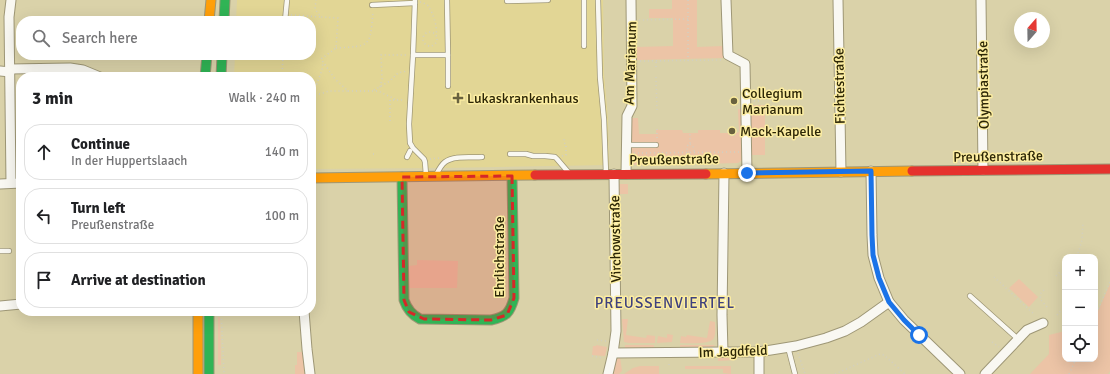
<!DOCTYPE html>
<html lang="en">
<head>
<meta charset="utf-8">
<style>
  :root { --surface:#fff; --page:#f6f6f6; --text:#202124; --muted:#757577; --line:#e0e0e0 }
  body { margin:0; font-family:Signika,sans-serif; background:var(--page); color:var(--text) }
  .controls { position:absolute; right:12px; bottom:12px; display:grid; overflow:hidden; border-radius:8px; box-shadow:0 4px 16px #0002 }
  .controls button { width:36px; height:36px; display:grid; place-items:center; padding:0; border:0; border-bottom:1px solid var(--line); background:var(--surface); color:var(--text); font:20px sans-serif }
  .compass { position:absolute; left:1014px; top:12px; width:36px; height:36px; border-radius:50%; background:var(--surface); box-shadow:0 4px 16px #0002; rotate:20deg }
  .stop { position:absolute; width:12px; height:12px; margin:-9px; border:3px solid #1a73e8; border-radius:50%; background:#fff }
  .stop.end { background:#1a73e8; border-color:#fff; box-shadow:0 1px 4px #0008 }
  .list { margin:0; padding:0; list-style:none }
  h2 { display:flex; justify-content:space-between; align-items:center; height:52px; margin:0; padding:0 16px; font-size:17px }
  h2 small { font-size:13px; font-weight:400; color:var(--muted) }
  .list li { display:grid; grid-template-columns:26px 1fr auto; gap:12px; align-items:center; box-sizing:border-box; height:56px; margin:0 8px 8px; padding:0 8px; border:1px solid var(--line); border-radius:16px }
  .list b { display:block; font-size:15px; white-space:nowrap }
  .list p { margin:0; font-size:13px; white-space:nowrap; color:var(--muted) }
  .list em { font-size:13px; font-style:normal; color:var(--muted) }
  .icon { flex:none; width:22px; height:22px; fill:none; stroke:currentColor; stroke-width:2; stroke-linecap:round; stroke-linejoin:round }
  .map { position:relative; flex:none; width:1110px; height:374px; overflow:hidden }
  .search { position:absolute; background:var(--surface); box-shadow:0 4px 16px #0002; left:16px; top:16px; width:300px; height:44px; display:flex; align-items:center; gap:10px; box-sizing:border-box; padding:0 14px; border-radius:16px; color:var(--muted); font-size:15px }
  .panel { position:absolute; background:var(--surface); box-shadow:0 4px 16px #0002; left:16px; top:72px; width:300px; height:244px; border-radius:16px }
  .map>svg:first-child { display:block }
  .built { fill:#e2d695 }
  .green { fill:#ecc4a6 }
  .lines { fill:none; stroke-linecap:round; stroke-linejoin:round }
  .lane-casing { stroke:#9e9776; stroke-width:6 }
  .street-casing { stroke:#9e9776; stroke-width:11 }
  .fast-casing { stroke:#9e9776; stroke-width:11 }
  .slow-casing { stroke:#9e9776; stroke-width:11 }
  .jam-casing { stroke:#9e9776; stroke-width:11 }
  .path { stroke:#d1cfc2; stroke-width:1.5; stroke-dasharray:1 3; stroke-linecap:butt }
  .lane { stroke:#f9f8f2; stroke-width:4.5 }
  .street { stroke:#f9f8f2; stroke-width:9 }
  .fast { stroke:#30b455; stroke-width:9 }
  .slow { stroke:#ff9f0a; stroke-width:9 }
  .jam { stroke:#e5322d; stroke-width:9 }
  .route { stroke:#1a73e8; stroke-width:5 }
  .marked { fill:#d62828; fill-opacity:0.2; stroke:#d62828; stroke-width:3; stroke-dasharray:8 5; stroke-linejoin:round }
  .poi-dot { fill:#69623f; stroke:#fceda1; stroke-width:1.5 }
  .labels { text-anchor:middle; stroke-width:3; stroke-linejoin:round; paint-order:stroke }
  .street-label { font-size:14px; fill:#2c2606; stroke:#fceda1 }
  .poi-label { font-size:14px; fill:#2c2606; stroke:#fceda1; text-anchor:start }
  .neighbourhood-label { font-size:15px; letter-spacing:1px; fill:#3e417e; stroke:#fceda1 }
</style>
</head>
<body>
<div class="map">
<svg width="1110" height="374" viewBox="0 0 1110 374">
  <rect width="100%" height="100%" fill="#dad2a9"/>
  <polygon class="built" points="237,0 603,0 604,73 608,119 609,165 444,168 311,169 311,77 234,77 235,55 311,55 311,21 236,21"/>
  <g class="green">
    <polygon points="672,0 697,0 697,47 723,46 724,58 637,60 637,47 673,46 673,18 649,18 649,9 672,9"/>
    <path d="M750 105H765V155H750L738 163 700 164C694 160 687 160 681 164L635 165 632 163 630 161 629 118H638L639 134H656V129H658L659 130H682L683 133H698V130H720V133H728L730 136H735L736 133 739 132 738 109H750Z"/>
    <polygon points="619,184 628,184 628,194 618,194"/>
    <polygon points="417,260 458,261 457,288 409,288 409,266 417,265"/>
    <polygon points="1019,279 1038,297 1029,307 1009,288"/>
    <polygon points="1110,284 1110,371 1108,374 1030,374 1049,354 1049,335 1065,331 1065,359 1095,359 1095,318"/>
    <polygon points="218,317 220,317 221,365 218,365"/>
    <polygon points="622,319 628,319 626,335 646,338 647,335 655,336 655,343 629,343 624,342"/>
    <path d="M710 321 715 322C715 326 716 333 714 338 711 345 688 343 680 343L681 336 686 337 687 335 707 338Z"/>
    <polygon points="667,334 673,335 672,342 657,343 658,336 667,338"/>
    <polygon points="596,345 607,347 605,356 592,355 593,346 596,346"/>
    <polygon points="625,345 654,345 654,348 625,349"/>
    <polygon points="680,345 715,345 714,346 710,348 680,348"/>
    <polygon points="297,352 303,352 306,374 295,374 295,365 297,365"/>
    <polygon points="718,355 727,355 735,358 735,360 718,361"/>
    <path d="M620 357 622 371 619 374H612C614 368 614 360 620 357Z"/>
    <polygon points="640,366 659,366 659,374 624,374 633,368"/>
    <polygon points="685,366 731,366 731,374 723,373 723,369 685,369"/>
  </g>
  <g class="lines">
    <g class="lane-casing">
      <g id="lane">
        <polyline points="415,0 413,55 409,124 410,143 413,148 424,159 425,162 426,175"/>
        <polyline points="584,0 584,46"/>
        <polyline points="598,0 600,77 604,120 606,174"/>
        <polyline points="507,1 548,0"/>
        <polyline points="372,5 415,3"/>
        <polyline points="285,21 287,0"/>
        <polyline points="413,55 448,55 447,0"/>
        <polyline points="448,86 448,55"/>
        <polyline points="626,145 656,145"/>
        <polyline points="510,154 526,154 533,156 545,156 555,157 557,159 569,173"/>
        <polyline points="407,157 410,151"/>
        <path d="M436 175C438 171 441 165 445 162 454 155 471 158 482 157"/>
        <polyline points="0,251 9,251"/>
        <polyline points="970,296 1018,339"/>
        <polyline points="788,347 795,374"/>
      </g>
    </g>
    <g class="street-casing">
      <g id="street">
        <polyline points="11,0 9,17 11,183"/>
        <polyline points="726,0 728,55 745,64 747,173"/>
        <polyline points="838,0 841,172"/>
        <polyline points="981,0 983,170"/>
        <polyline points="10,69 70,68 83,70 100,77"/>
        <polyline points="0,71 10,72"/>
        <polyline points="871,171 872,235 873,255 879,278 889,302 904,320 960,374"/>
        <polyline points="626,174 627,116 632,106 631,0"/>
        <polyline points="0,184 21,183"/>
        <polyline points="0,306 21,304"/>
        <polyline points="304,311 307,349 310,374"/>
        <polyline points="723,352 722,315 724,173"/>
        <polyline points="613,353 723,352 759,352 796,346 826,338 845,331 861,322 889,302"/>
        <polyline points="608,374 613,353 616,331 614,174"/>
        <polyline points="759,374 759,352"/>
        <polyline points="985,374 1027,330 1043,323"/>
      </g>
    </g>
    <g class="fast-casing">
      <g id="fast">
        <polyline points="224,21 225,0"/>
        <polyline points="205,77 207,55"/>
        <polyline points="221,77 222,55"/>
        <path d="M402 177 404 300C407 309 412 315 420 319L491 320C506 317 510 313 514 298L512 176"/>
        <polyline points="209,311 209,374"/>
      </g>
    </g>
    <g class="slow-casing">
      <g id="slow">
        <polyline points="209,21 211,0"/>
        <polyline points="706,174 912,171"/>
        <polyline points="311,178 535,175"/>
        <polyline points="198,311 198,374"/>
      </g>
    </g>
    <g class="jam-casing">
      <g id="jam">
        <polyline points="912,171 1110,169"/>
        <polyline points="535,175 706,174"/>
      </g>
    </g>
    <g class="path">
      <polyline points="688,0 688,61"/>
      <path d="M420 2C423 3 427 4 429 7 433 14 438 27 436 35"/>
      <polyline points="291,15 321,17"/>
      <polyline points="639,20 688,19"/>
      <polyline points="310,21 310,17"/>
      <circle cx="430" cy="39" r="7"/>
      <path d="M336 48C371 46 370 47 373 12"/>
      <polyline points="640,61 722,60"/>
      <polyline points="656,67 656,61"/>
      <polyline points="232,73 248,75 247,77"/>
      <polyline points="282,77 283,55"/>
      <polyline points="656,77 657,111"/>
      <polyline points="380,87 382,79 381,55 407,55"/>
      <polyline points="311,90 316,86 322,70 323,62"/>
      <polyline points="374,90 390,81 398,73 407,71"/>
      <polyline points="348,91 378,91 397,100"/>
      <polyline points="311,94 320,94 329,91 348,91 335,79 321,59 336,48 338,18 321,17 315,9 316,0"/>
      <polyline points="754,101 762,101"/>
      <polyline points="390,121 390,100 404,100"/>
      <polyline points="657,129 657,139"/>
      <polyline points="690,144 693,146 694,151 692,152"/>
      <polyline points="634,153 739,152"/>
      <polyline points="373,154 375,154"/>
      <polyline points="562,156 566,155 566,144 564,143 564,138"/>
      <polyline points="430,159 440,158"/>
      <polyline points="690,164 690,153 687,151 687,146 690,144 690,133"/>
      <polyline points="1077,257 1082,240 1083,223"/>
      <polyline points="1056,276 1060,272 1065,277"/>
      <polyline points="994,277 1035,315"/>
      <polyline points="1044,290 1041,293 1040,299 1047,307"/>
      <polyline points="221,311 224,374"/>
      <polyline points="1057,315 1063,308"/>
      <polyline points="1095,316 1110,282"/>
      <polyline points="597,340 606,341"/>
      <polyline points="992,342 999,347"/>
      <polyline points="798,353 805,374"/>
      <polyline points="592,356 602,358"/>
      <polyline points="669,364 669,366"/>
      <polyline points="589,374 592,374"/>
      <polyline points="835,374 880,354 884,355 905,374"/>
      <polyline points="1069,374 1076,359"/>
    </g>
    <use href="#lane" class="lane"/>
    <use href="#street" class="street"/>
    <use href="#fast" class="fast"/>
    <use href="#slow" class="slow"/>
    <use href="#jam" class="jam"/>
  </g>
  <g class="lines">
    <polyline class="route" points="747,173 871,171 872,235 873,255 879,278 889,302 904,320 919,335"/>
  </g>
  <path class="marked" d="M512 176 514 298 507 315 491 320 424 319 409 312 404 300 402 177Z"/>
  <g class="poi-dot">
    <path d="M456 92h4v4h4v4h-4v4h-4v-4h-4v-4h4z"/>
    <circle cx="734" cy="101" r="4"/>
    <circle cx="732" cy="131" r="4"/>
  </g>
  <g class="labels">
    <g class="street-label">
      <text transform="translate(630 63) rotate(-88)" y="5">Am Marianum</text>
      <text transform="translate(983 85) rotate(-91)" y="5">Olympiastraße</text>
      <text transform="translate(839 86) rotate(-91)" y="5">Fichtestraße</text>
      <text transform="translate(998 156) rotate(-1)" y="5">Preußenstraße</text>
      <text transform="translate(674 159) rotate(-1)" y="5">Preußenstraße</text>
      <text transform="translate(615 239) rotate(-91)" y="5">Virchowstraße</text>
      <text transform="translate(499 257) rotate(-90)" y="5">Ehrlichstraße</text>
      <text transform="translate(733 351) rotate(-2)" y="5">Im Jagdfeld</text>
    </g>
    <g class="poi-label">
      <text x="742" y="98">Collegium<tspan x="742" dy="16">Marianum</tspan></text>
      <text x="467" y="103">Lukaskrankenhaus</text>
      <text x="740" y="136">Mack-Kapelle</text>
    </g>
    <g class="neighbourhood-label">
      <text x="665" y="308">PREUSSENVIERTEL</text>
    </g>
  </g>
</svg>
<div class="controls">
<button>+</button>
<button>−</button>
<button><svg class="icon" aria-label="locate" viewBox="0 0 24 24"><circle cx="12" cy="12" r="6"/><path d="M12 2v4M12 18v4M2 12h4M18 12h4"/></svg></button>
</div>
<svg class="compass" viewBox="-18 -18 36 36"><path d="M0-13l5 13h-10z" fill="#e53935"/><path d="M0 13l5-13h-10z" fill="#757577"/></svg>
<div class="stop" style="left:919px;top:335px"></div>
<div class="stop end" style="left:747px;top:173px"></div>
<div class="search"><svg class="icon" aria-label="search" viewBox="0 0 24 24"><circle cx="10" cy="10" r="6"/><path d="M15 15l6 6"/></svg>Search here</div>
<section class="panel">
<h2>3 min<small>Walk · 240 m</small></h2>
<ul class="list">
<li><svg class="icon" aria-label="ahead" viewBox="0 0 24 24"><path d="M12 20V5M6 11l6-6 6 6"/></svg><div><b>Continue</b><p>In der Huppertslaach</p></div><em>140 m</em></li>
<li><svg class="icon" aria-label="left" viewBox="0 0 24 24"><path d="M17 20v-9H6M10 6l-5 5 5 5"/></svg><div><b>Turn left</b><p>Preußenstraße</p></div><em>100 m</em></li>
<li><svg class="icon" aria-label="arrive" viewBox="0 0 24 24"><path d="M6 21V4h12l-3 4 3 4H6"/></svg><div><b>Arrive at destination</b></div></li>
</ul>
</section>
</div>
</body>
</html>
